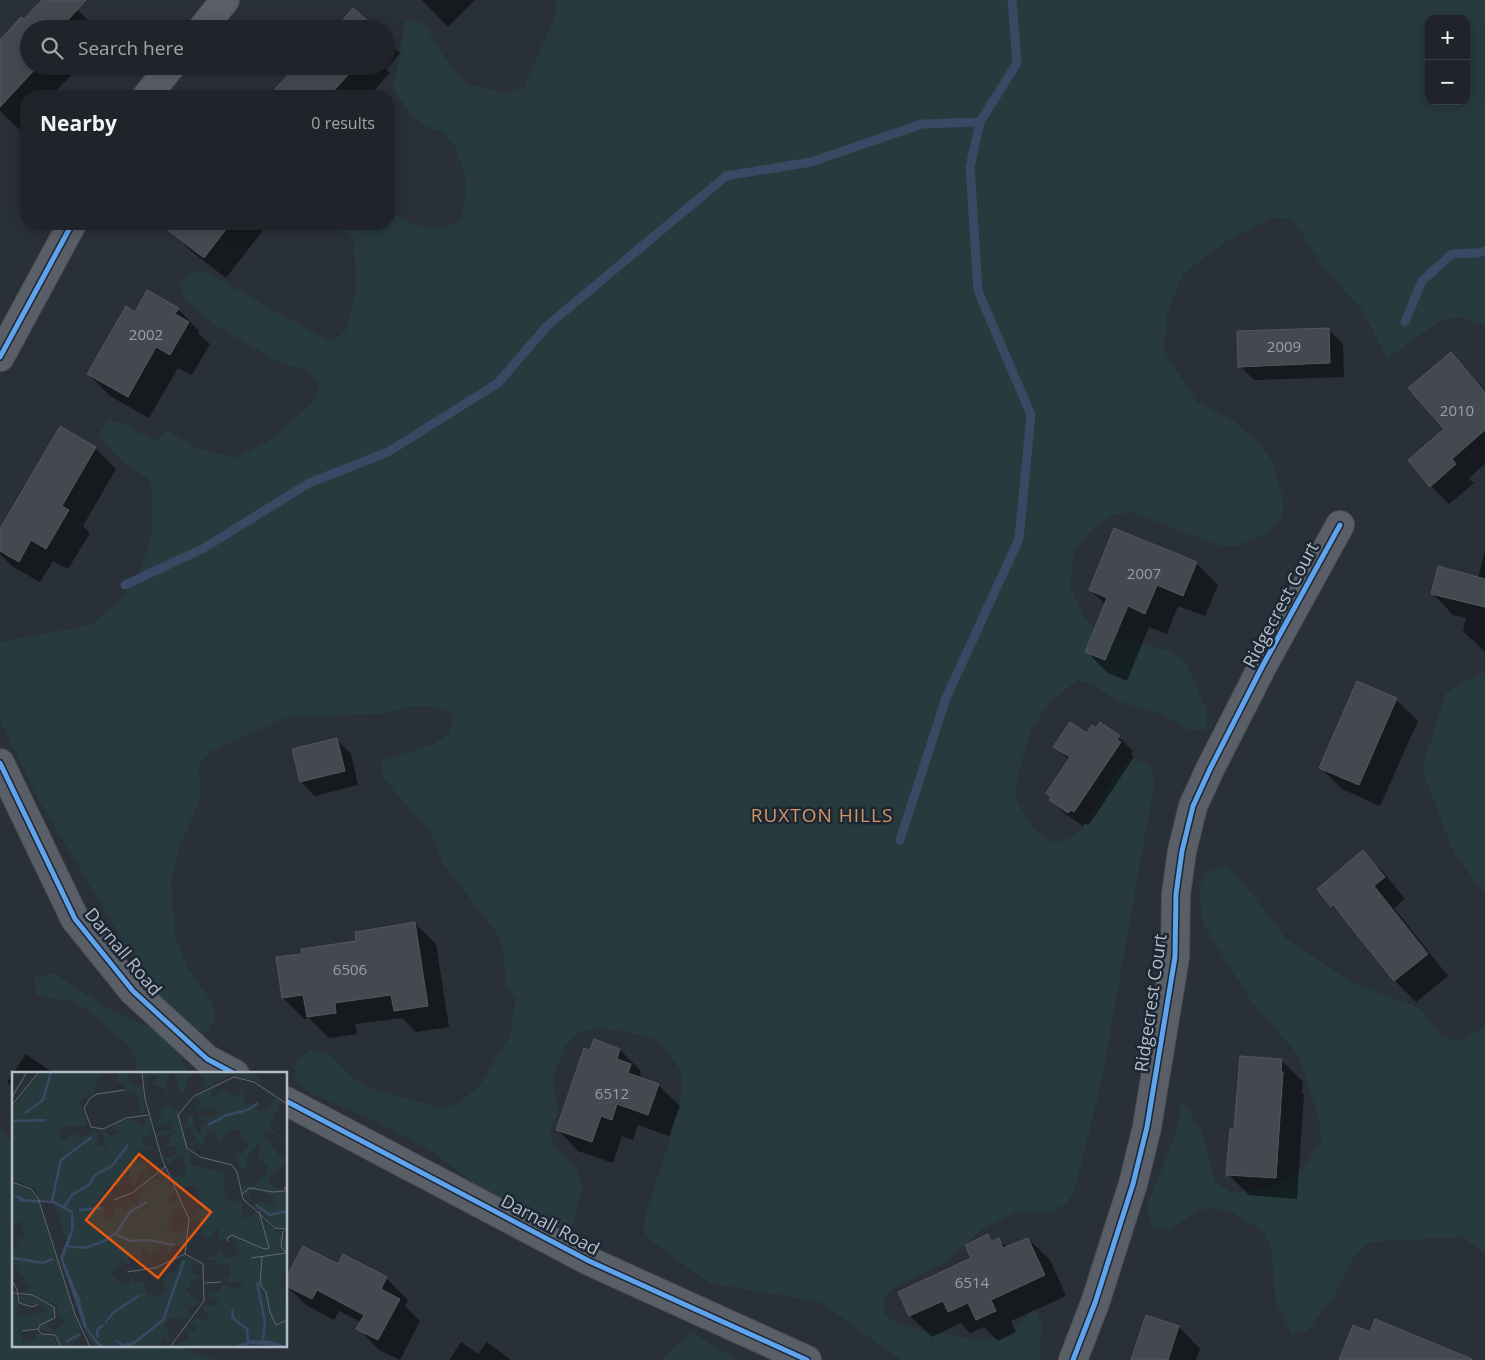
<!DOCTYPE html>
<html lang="en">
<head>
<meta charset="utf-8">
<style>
  :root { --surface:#20242a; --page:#282c32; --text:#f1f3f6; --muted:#a2a4a8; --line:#3d4147 }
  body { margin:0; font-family:"Open Sans",sans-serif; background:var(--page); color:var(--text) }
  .controls { position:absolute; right:15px; top:15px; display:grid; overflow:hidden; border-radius:10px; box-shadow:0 2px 12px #0003 }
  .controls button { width:45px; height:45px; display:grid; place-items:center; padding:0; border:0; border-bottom:1px solid var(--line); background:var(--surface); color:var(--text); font:25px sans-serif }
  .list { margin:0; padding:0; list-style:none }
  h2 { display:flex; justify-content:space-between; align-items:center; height:65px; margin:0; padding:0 20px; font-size:21px }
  h2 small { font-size:16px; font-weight:400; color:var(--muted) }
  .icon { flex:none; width:28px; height:28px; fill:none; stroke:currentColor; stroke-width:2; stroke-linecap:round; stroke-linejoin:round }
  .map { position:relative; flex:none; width:1485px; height:1360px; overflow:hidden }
  .search { position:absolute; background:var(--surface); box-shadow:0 2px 12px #0003; left:20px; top:20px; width:375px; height:55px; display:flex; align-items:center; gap:12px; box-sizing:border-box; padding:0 18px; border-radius:28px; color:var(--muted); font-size:19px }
  .panel { position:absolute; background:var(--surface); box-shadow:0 2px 12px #0003; left:20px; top:90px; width:375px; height:140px; border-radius:20px }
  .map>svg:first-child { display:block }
  .green { fill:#273a3e; fill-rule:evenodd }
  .shadow { fill:#0007 }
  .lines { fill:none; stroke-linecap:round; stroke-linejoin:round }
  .stream { stroke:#384963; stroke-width:9 }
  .building { fill:#444950; stroke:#52575f }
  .street-casing { stroke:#484c53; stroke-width:30 }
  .street { stroke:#5a5e66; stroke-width:28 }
  .cycleway-casing { stroke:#1d2633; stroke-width:8 }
  .cycleway { stroke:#60a3ed; stroke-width:5 }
  .labels { text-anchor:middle; stroke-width:5; stroke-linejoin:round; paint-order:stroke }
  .number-label { font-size:15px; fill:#989fab }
  .street-label { font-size:18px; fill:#b4bcc9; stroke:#1d2633 }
  .neighbourhood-label { font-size:19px; letter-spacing:1px; fill:#d59563; stroke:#1d2633 }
  .inset-river { fill:none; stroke:#384963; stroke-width:2.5 }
  .inset-road { fill:none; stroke:#616872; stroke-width:1 }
  .view { fill:#e8590c; fill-opacity:0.15; stroke:#e8590c; stroke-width:2.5 }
  .inset-edge { fill:none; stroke:#b4bcc9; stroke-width:2.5 }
</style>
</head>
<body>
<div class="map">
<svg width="1485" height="1360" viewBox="0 0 1485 1360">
  <rect width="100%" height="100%" fill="#2a3038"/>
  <g class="green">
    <path d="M556 0H1485V328L1478 323 1461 317 1444 319 1387 358 1362 310 1325 269 1293 220 1275 217 1227 241 1183 274 1167 314 1164 350 1196 401 1235 422 1263 447 1273 463 1284 503 1281 520 1267 533 1235 547 1217 545 1131 512 1113 515 1098 524 1074 549 1070 585 1083 616 1096 630 1168 651 1185 660 1207 711V729L1189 730 1159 713 1141 710 1108 695 1094 685 1078 680 1050 702 1030 731 1016 784 1017 802 1037 833 1054 843 1071 838 1085 825 1118 770 1133 758 1151 766 1154 785 1101 1084 1075 1189 1066 1204 1051 1212H1015L983 1228 945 1263 898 1285 885 1296 884 1314 899 1325 972 1340 991 1339 1009 1334 1034 1308 1042 1324 1039 1360H901L820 1302 709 1283 654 1243 643 1231 646 1212 670 1139 683 1088 680 1069 659 1041 627 1032 595 1028 578 1033 566 1045 553 1078 558 1113 550 1128 553 1146 578 1171 582 1189 567 1244 520 1219 436 1154 376 1121 306 1091 295 1078V1062L310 1050 327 1053 356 1080 371 1088 443 1109 462 1101 481 1084 510 1035 516 998 507 985 503 950 497 933 444 865 430 832 384 779 381 761 434 744 450 733 454 715 436 707 415 706 379 714 288 717 209 752 199 766 200 800 179 849 171 883 175 937 189 970 210 999 216 1015 209 1031 192 1034 146 979 38 799 0 720V642L91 625 122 598 141 567 152 533 151 481 121 460 98 435 108 420 125 424 155 441 167 430 199 449 235 458 270 440 312 403 320 386 308 372 275 360 214 324 186 301 179 285 191 271 208 273 332 343 346 330 356 291 354 238 338 230 333 224H389V209C404 221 422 232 443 227 449 226 455 222 461 220L467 182 455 146 443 132 427 127 414 117 393 89 406 19 424 24 452 69 468 84 506 94 524 87 555 17ZM1429 19H1466V101H1429Z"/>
    <polygon points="1485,673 1485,894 1454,853 1422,769 1446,693 1477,674"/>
    <polygon points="1224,865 1239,877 1286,939 1352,982 1421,1009 1442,1037 1460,1041 1477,1032 1485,1024 1485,1254 1463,1237 1385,1241 1368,1243 1354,1257 1335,1295 1308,1330 1292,1334 1276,1302 1271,1247 1264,1232 1233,1213 1216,1208 1198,1210 1169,1230 1152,1227 1146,1208 1176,1134 1182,1100 1201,1131 1216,1183 1232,1193 1270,1187 1302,1170 1321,1142 1320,1124 1299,1056 1251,1001 1203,923 1199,888 1207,872"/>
    <polygon points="53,973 113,1011 165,1034 177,1046 188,1074 136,1074 137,1062 129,1046 88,1010 72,1001 37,996 34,977"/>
    <polygon points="0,1128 10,1140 14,1141 14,1346 178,1346 215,1360 0,1360"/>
    <polygon points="691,1332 738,1360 741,1360 661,1360"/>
  </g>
  <g class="shadow">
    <polygon points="44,0 67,0 97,29 29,29 29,66 70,66 75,71 51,96 26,96 26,126 21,131 0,111 0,42 24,21"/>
    <polygon points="422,0 475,0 448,27"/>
    <polygon points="386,40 400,53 386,69 390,73 369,96 284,96 277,89 303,66 386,66"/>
    <polygon points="174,224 268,224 226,278 191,251 169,229"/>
    <polygon points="178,309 199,331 198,333 210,344 192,375 178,368 149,418 110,396 88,374 136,314"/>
    <polygon points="1328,329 1343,344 1344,377 1254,380 1240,366"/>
    <polygon points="1451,354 1485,390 1485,464 1469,478 1474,483 1449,504 1431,486 1446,429"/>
    <polygon points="95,448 116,469 83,526 90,533 68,569 53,561 40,582 13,567 0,554 0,531"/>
    <polygon points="1485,551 1485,652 1463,631 1466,618 1453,615 1432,593 1478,578"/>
    <polygon points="1196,563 1218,585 1205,616 1178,606 1167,634 1149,627 1127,681 1108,673 1087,652 1106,605 1090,590"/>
    <polygon points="1396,700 1418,721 1380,806 1342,789 1321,768"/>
    <polygon points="1087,735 1119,737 1133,751 1131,754 1134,757 1089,825 1085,823 1083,826 1065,814 1050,800 1069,760 1055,746"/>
    <polygon points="336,739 351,754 358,785 315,796 301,782 293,750"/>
    <polygon points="1363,852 1384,873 1405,899 1394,908 1448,976 1416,1002 1394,980 1348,922 1332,906 1319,889"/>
    <polygon points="415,923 436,944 449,1027 416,1032 402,1018 355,1024 357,1034 329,1038 309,1018 304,1019 283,998 303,955 358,942"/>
    <polygon points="620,1050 641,1071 640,1075 645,1080 658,1085 680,1106 669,1136 638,1125 633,1140 622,1136 613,1163 578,1151 557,1129 591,1052"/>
    <polygon points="26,1054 55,1074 14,1074 14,1089 7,1082"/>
    <polygon points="1282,1061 1303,1082 1302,1093 1304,1095 1297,1199 1249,1195 1228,1174 1235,1130"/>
    <polygon points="987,1236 993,1242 999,1240 1007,1248 1028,1239 1050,1260 1066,1296 1011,1321 1016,1332 998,1341 984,1327 970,1333 961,1323 932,1337 910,1316 900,1292 973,1259"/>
    <polygon points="338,1266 386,1278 408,1300 405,1306 420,1321 400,1360 379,1350 358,1328 361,1322 339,1311 334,1320 306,1305 286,1286"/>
    <polygon points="1147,1317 1179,1327 1200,1349 1196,1360 1132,1360"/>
    <polygon points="461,1342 478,1354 487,1342 511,1360 449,1360"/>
  </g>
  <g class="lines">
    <g class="stream">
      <polyline points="1405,322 1422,281 1452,254 1477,253 1485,251"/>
      <polyline points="125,585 204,548 309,483 388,452 498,383 547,326 726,176 811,162 922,124 980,122"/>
      <polyline points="900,840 946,698 1019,539 1031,415 978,291 970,167 980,122 1017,63 1012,0"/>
    </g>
  </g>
  <g class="building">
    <polygon points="42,0 86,0 60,29 29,29 29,62 25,66 38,66 0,107 0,40 21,17 24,19"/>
    <polygon points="353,8 377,29 335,29"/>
    <polygon points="296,66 356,66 329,96 269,96"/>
    <polygon points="160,224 230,224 204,258"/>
    <polygon points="147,290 179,308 175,314 189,322 170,355 156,347 128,397 87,374 126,306 135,312"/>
    <polygon points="1329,328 1330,363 1238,367 1237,331"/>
    <polygon points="1451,352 1485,392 1485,430 1452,459 1456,464 1430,487 1408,460 1444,429 1408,388"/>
    <polygon points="60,426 96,447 62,506 69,510 46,549 31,540 19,562 0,551 0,529"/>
    <polygon points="1114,528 1197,562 1183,596 1157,585 1145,614 1128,606 1105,660 1085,652 1107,598 1089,590"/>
    <polygon points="1438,566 1485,579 1485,607 1431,594"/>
    <polygon points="1357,681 1397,698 1359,785 1319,768"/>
    <polygon points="1070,722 1087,733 1092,725 1096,728 1100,722 1120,736 1117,740 1121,742 1074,812 1071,810 1068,813 1049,800 1051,797 1046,793 1070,757 1053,747"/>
    <polygon points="337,738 345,771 300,782 292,749"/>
    <polygon points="1363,850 1385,877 1374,886 1428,954 1394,981 1333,905 1331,907 1317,889"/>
    <polygon points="415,922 428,1006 394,1011 391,995 335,1003 336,1013 307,1017 303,995 282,998 276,957 302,954 301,949 356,941 355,932"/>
    <polygon points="594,1039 620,1049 617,1059 631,1064 628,1073 659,1084 648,1115 617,1104 612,1120 601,1116 592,1142 556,1130 584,1048 590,1050"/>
    <polygon points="1240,1056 1282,1059 1281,1072 1283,1072 1276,1178 1226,1175 1230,1129 1234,1129"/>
    <polygon points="988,1234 991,1242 999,1238 1003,1248 1028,1238 1045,1275 991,1300 996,1311 976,1320 968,1303 948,1312 943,1301 909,1316 898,1292 971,1258 965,1245"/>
    <polygon points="303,1246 338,1264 343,1254 387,1277 381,1289 400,1299 378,1340 356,1329 364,1315 317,1290 312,1299 286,1286 286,1278"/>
    <polygon points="1146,1315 1179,1326 1168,1360 1131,1360"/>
    <polygon points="1375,1319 1472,1359 1472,1360 1339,1360 1353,1325 1370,1332"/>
  </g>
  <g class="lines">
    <g class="street-casing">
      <g id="street">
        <polyline points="202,29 225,0"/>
        <polyline points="147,96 171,66"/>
        <polyline points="0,357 72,224"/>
        <polyline points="0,763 75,919 133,991 207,1059 235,1074"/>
        <polyline points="286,1101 589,1261 807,1360"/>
        <polyline points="1073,1360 1095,1303 1133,1184 1147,1127 1175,957 1176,894 1182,851 1193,806 1210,769 1263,665 1340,525"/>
      </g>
    </g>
    <use href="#street" class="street"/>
    <g class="cycleway-casing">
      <g id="cycleway">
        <polyline points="0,357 72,224"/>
        <polyline points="0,763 75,919 133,991 207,1059 235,1074"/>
        <polyline points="286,1101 589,1261 807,1360"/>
        <polyline points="1073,1360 1095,1303 1133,1184 1147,1127 1175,957 1176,894 1182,851 1193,806 1210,769 1263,665 1340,525"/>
      </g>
    </g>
    <use href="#cycleway" class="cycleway"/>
  </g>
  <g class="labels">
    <g class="number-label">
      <text x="146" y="340">2002</text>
      <text x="1284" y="352">2009</text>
      <text x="1457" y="416">2010</text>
      <text x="1144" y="579">2007</text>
      <text x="350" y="975">6506</text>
      <text x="612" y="1099">6512</text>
      <text x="972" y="1288">6514</text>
    </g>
    <g class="street-label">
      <text transform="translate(1281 605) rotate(-62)" y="6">Ridgecrest Court</text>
      <text transform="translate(123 952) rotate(50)" y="6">Darnall Road</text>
      <text transform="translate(1151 1003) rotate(-82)" y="6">Ridgecrest Court</text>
      <text transform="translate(550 1225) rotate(28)" y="6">Darnall Road</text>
    </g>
    <g class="neighbourhood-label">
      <text x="822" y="822">RUXTON HILLS</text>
    </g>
  </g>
  <g transform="translate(12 1072)">
    <rect width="275" height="275" fill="#2a3038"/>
    <path d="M29 0H97L85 8 82 21 67 29 76 54H52L47 63 50 68H55L62 60 68 65 77 64 82 57 87 66 82 72 95 76 90 60 95 58V62L101 65 107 59 99 56 108 49 117 47 133 55V46H137L140 61 129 67 132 73 143 76 124 80 123 83 127 92 136 91 133 97 138 103 132 107 133 100 127 99 122 117 117 99H111L107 113 97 114 92 119 93 123 86 128 88 134 93 135 92 145 99 147 103 144V132L115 138 116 124 120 131 125 130 128 124 121 123 141 106 154 109 147 102 153 98 163 120 155 130 160 133 167 124 174 143 168 135 162 136 158 154H152L165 162 172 157 175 149 173 174 161 173 157 182 152 175H147L148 186 142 177 138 187 132 178 127 190 124 182 119 185 117 193 109 188 100 202 108 211 117 212 120 202 121 210 131 209 135 222 143 224 152 221 153 202 164 199 169 187 176 185 187 192 180 191 179 197 181 202 190 205 177 209 181 220 176 215 173 218 188 231 181 235 173 232 179 242 171 250 168 246 157 245 154 252 157 268 151 265 147 275 138 270 133 275H81L68 248H73L68 226 51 187 56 174 42 129 28 127 22 116 0 107V36ZM107 0H115L120 13 130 14 133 40 126 41 129 33 123 21 115 19 111 11 103 10ZM131 0H159L154 12 160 30 152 15 139 13 145 4 137 3 134 7 141 50ZM160 0H183L175 9 172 21 168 20 163 2ZM237 0 247 6V10L219 3 190 17 193 9 186 1ZM209 12 200 20 199 26 215 18 224 27 231 15 233 33 244 31 246 40 253 39 262 26 269 29 257 54 273 68 255 57 251 61 269 86 275 85V91L257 105V112L269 117 270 121 275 120V156L264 155 241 133 249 130 257 134 262 131V125L245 117 236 118 240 131 231 119 230 113 243 114 255 102 256 95 246 86 249 73 245 72 235 85V98L227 96 224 83 231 81 237 72 229 64 228 57 218 58 209 68 205 66 204 58H199L192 66 191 77 187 69 177 75 184 66 183 63 174 66 182 60 176 54 173 62 172 54 177 49 173 46 181 43V54L188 63 189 55 197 49 188 48 186 44 200 45 205 41 203 36 183 38 189 30 185 23ZM155 32 166 38 180 93 212 101 213 126 228 132 229 125 232 147 242 142 241 138 255 152 275 165V196L267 212 275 219 272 229 275 231V275H173L167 270 178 267 173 256 180 260 186 258 180 249 184 244 189 248 198 247 191 237 193 232 202 235 207 228 199 225 196 219 205 221 212 212 218 217 231 215 226 209 215 210 210 205 218 206 217 192 208 193 203 188H194L208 179 214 186 229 184 221 167H207V154L197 166 189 161 190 151 186 146 181 150V157L179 147 191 137 184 114 165 115 158 102 166 105 175 100 172 87 167 83 157 93 151 86 150 81 155 86 166 80 163 75 148 73H156L162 60 145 65 144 61 162 56 158 48 143 55ZM0 111 20 120 26 130 70 263 59 275H50L43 262 28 258 29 253 35 252 42 261 54 249 46 241 44 233 21 221 8 222 18 216 3 194 0 195V176L8 173 6 168 14 164 8 150 0 151ZM0 223 4 224 6 232 4 243 20 245 22 238 26 244 34 239 30 233 9 231 7 224H22L41 236 42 244 37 248 24 256 9 259 10 270 25 267 24 259 29 263 41 264 47 275H0Z" fill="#273a3e"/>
    <path d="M0 121 14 127 43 129 61 139 62 153 60 164 51 187 68 227 75 256 91 275H87L72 255 48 186 59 157V141L40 131 9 130ZM239 268 261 269 275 275 240 272 221 275Z" fill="#384963"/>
    <path class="inset-river" d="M13 41 31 28 39 0M0 49 34 48M196 53 215 43 236 38 246 31M40 129 49 88 80 65M244 133 258 143 275 139M52 135 60 123 78 112 83 103 100 94 116 73M67 138 90 136M103 162 118 169 137 168 163 173M55 174 73 176 93 169 105 160 118 140 135 130M0 186 31 191 41 187M245 210 253 250 251 268M220 238 221 246 235 257 236 270M93 251 101 241 128 223M86 266 85 258 91 253M104 269 112 273 122 271 151 248 172 189M54 270 68 262"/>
    <path class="inset-road" d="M130 0 133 27 150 87 177 147 173 182M113 18 85 22 78 26 72 36 79 55 91 57 114 46 136 43M0 25 15 0M275 32 242 10 222 5 182 24 166 43 175 76 188 85 220 93 225 100 231 127 263 156 275 157M0 33 27 0M0 110 19 117 26 126 63 242 78 275M230 122 238 116 261 120 273 119V115M102 128 120 121 153 95M271 159 269 175 275 181M216 169 215 166 220 163 252 177 257 176 247 139M250 185 248 212 254 220 258 240 264 253 275 248M239 186 275 181M115 200 143 196 173 182 191 192 192 229 158 275M0 209 5 217 7 231 21 235 26 232M193 211 209 210M0 221 21 223 42 235 43 246 28 253 26 258 30 262 43 263 49 275M10 259 26 257"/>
    <path class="view" d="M127 82 199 140 146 206 74 148Z"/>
    <rect width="275" height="275" class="inset-edge"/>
  </g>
</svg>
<div class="controls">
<button>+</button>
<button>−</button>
</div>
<div class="search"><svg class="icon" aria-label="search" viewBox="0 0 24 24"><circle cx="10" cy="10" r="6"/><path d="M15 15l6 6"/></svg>Search here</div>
<section class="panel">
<h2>Nearby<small>0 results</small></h2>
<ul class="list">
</ul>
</section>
</div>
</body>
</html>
